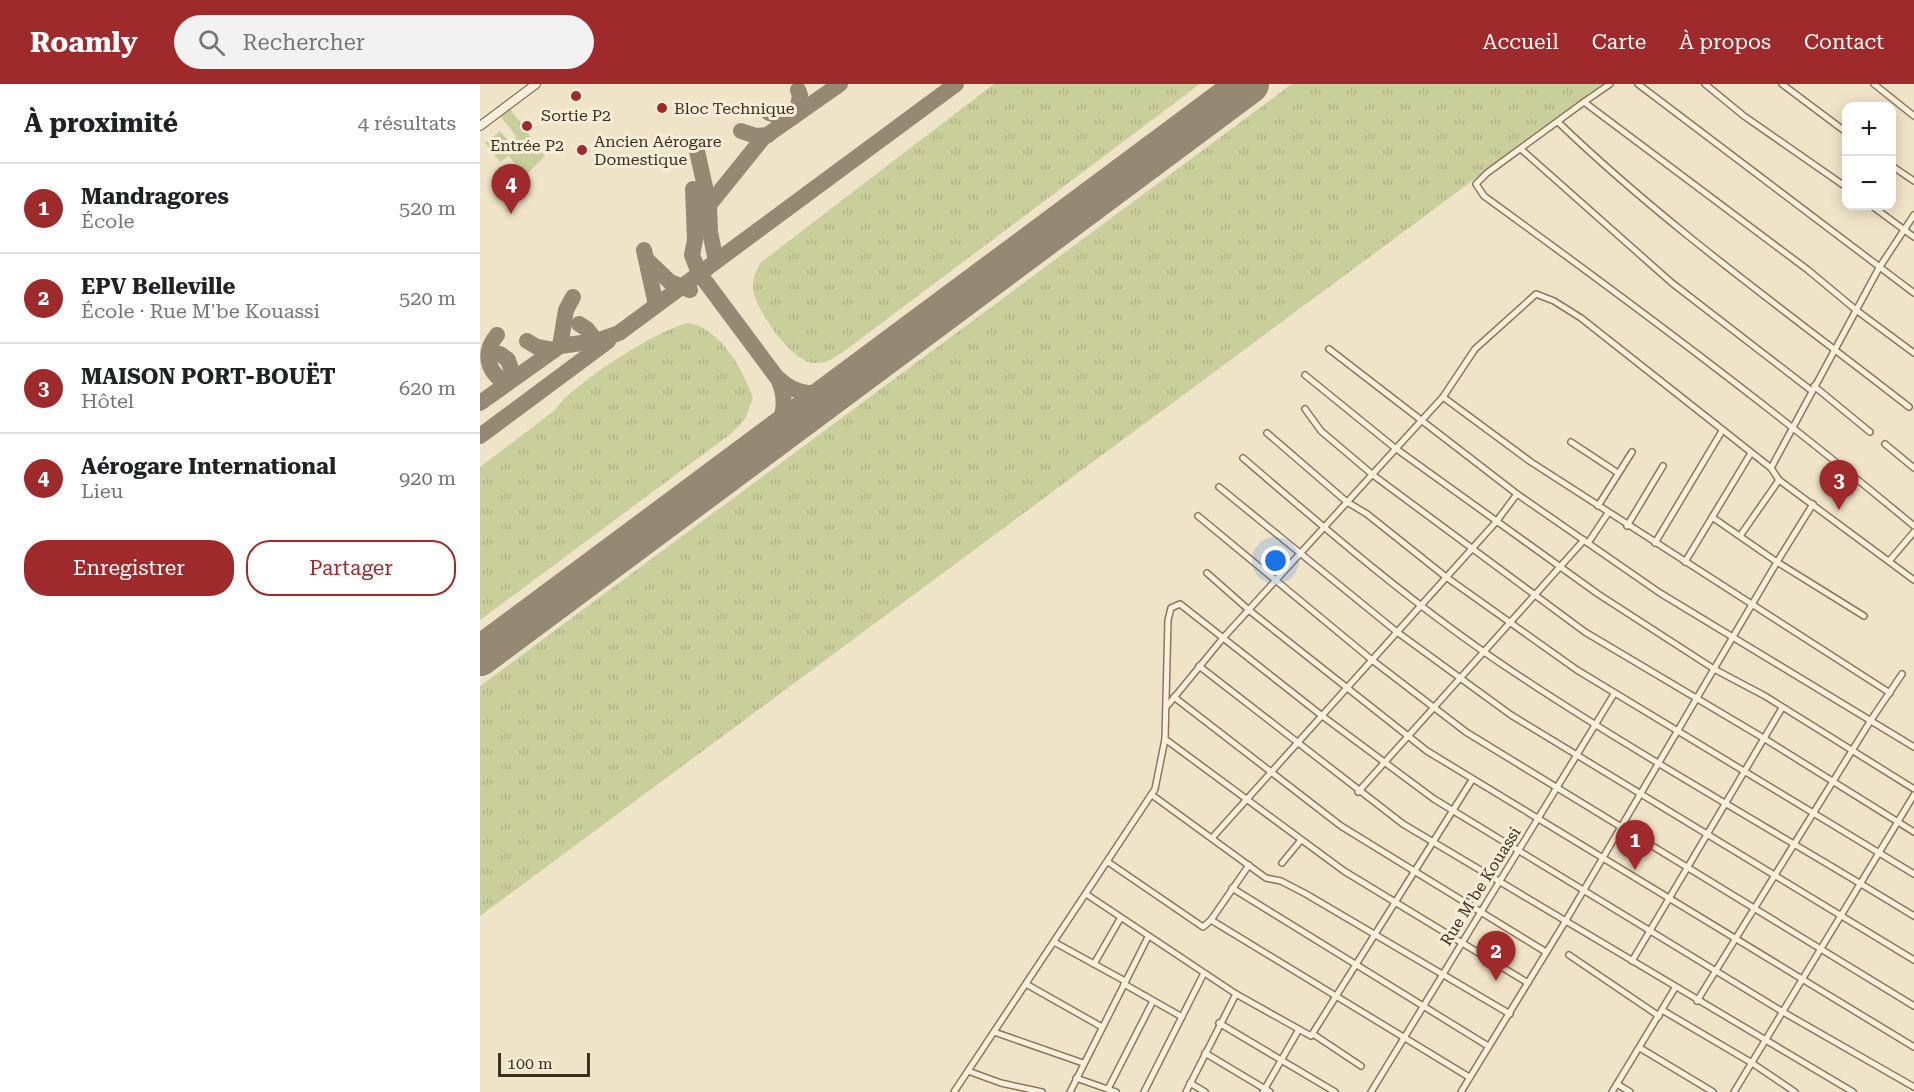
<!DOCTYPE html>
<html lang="fr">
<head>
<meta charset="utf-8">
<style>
  :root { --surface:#fff; --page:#f2f2f2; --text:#202124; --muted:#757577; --line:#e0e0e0; --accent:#9e2a2b }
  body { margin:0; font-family:"Roboto Serif",serif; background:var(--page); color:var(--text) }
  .controls { position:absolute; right:18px; top:18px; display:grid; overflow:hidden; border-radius:12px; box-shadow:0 3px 15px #0003 }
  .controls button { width:54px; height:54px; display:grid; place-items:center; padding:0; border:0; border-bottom:2px solid var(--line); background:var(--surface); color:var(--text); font:30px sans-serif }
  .scale { position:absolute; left:18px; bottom:15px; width:92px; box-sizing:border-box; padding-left:6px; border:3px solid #3d2e20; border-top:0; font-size:16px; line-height:21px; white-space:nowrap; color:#3d2e20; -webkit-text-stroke:4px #f7eed8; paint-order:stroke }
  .you { position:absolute; left:796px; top:477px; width:21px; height:21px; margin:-15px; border:4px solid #fff; border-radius:50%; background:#1a73e8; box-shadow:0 0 0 9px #1a73e833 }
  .badge { display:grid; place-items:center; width:39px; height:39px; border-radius:50%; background:var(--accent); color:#fff; font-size:20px; font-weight:700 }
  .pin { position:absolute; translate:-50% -50px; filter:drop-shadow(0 2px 3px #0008) }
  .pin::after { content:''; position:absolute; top:32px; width:21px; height:18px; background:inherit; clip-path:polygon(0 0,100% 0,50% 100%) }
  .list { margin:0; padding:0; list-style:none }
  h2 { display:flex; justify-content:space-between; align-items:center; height:78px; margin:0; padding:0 24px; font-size:26px }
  h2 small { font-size:20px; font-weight:400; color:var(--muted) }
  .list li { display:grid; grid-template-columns:39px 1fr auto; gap:18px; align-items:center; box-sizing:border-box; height:90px; padding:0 24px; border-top:2px solid var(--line) }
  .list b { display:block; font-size:22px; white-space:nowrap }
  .list p { margin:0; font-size:20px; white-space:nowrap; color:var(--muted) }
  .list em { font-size:20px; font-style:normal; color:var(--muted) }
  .actions { display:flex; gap:12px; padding:18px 24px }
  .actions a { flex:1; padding:14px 0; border:2px solid var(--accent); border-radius:24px; text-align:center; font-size:21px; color:var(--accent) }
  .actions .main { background:var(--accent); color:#fff }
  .icon { flex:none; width:33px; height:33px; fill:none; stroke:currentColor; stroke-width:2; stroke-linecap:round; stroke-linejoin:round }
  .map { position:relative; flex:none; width:1434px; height:1008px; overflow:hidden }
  header { display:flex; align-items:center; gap:36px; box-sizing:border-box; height:84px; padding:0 30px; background:var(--accent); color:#fff }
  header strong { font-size:28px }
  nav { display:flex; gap:33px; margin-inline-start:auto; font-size:21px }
  .search { width:420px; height:54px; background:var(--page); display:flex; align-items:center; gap:15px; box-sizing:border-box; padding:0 21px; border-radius:33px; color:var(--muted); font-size:22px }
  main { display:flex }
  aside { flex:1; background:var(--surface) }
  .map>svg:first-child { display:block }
  .grass { fill:url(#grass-tufts) }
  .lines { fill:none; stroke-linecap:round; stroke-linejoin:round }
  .taxiway { stroke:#968974; stroke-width:16 }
  .runway { stroke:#968974; stroke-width:40 }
  .street-casing { stroke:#8d765c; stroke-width:8 }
  .secondary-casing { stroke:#6f573f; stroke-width:10 }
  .street { stroke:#faf1dc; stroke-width:5 }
  .secondary { stroke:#faf1dc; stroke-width:8 }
  .poi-dot { fill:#9e2a2b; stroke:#f7eed8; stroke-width:2 }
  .labels { text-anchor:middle; stroke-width:6; stroke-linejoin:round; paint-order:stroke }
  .poi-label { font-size:16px; fill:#3d2e20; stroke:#f7eed8; text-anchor:start }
  .street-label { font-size:16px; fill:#3d2e20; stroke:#f7eed8 }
</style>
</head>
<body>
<header>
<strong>Roamly</strong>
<div class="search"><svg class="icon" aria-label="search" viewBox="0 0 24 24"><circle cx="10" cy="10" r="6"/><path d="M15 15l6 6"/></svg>Rechercher</div>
<nav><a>Accueil</a><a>Carte</a><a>À propos</a><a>Contact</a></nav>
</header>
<main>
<aside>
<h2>À proximité<small>4 résultats</small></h2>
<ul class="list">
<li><span class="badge">1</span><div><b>Mandragores</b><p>École</p></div><em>520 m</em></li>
<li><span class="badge">2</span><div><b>EPV Belleville</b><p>École · Rue M'be Kouassi</p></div><em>520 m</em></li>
<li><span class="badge">3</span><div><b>MAISON PORT-BOUËT</b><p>Hôtel</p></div><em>620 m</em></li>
<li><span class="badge">4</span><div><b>Aérogare International</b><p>Lieu</p></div><em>920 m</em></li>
</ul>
<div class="actions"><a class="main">Enregistrer</a><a>Partager</a></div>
</aside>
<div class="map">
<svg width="1434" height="1008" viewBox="0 0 1434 1008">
  <defs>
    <pattern id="grass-tufts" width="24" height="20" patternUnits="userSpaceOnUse" patternTransform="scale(1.5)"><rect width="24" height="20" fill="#c9cf9b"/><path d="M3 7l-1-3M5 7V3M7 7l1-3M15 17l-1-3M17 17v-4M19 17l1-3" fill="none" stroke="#aeb285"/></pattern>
  </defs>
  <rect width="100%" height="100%" fill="#f0e4c8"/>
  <g class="grass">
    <path d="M514 0H720L363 268C354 274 345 280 333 279 311 277 273 224 273 202 273 194 276 187 280 179Z"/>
    <polygon points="812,0 1123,0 0,832 0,602"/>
    <polygon points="30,25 51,53 39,61 34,55 36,52 21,33"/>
    <polygon points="20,47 38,69 50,70 59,64 65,72 47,90 45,87 42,89 29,72 20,78 5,59"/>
    <path d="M209 239C240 244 263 286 273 314L265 335 252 349 0 536V383L75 326C91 301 179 244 209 239Z"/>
  </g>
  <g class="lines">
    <g class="taxiway">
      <polyline points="747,17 752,0"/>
      <polyline points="289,29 301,33 313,33"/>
      <polyline points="317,29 320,11 318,6"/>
      <polyline points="261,47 276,52 288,51"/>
      <polyline points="217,67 229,121 230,148 236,177"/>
      <path d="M213 105 215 156 212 171 219 189 298 295C309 319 303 335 289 357"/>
      <polyline points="217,147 229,121 283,54 360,0"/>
      <polyline points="164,166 176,221"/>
      <polyline points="167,176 190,198 210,206"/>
      <polyline points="99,240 107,245 116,257"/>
      <path d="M17 251C2 269 7 288 27 300"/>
      <polyline points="47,257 57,263 74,266"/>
      <polyline points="80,262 86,226 93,213"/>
      <polyline points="20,270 28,276 34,294"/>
      <path d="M299 295C318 313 337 311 360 304"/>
      <polyline points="0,319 80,262 116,257 139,249 476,0"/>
      <polyline points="0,352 128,257"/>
    </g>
    <polyline class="runway" points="0,572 769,0"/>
    <g class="street-casing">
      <g id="street">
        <polyline points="1130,0 1104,18 1328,186 1376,226 1434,269"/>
        <polyline points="1158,0 1434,209"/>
        <polyline points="1225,0 1264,32 1366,103"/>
        <polyline points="1302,0 1366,48"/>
        <polyline points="1394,0 1434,32"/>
        <path d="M1104 18 1007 89 996 100 1004 112C1150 218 1295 326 1434 442"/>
        <path d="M1078 38C1187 143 1310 230 1429 323"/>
        <polyline points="1042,66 1192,199 1332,307"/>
        <polyline points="1412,82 1434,97"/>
        <polyline points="1392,122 1434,153"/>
        <polyline points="849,265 1037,410 1180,509 1434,663"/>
        <polyline points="825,291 915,364 1118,510 1234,585 1285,612 1434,705"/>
        <polyline points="1334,302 1390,348"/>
        <polyline points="963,313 1051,378 1410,609"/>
        <polyline points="825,325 841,347 893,391 1105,548 1285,655 1434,748"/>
        <polyline points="787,349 867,418 887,430 966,493 1097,586 1434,790"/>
        <polyline points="1091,358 1138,389"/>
        <polyline points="1405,360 1434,384"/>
        <path d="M763 374C849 448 937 524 1032 587 1163 674 1300 750 1434 832"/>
        <polyline points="1291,384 1399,184 1434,131"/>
        <polyline points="739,403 917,548 1031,631 1434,876"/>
        <polyline points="1333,420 1297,478 1384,532"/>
        <polyline points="1118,422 1152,368"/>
        <polyline points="718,432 892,576 986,648 1434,922"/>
        <polyline points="1147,442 1183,382"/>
        <polyline points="1260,452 1299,396"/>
        <polyline points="1108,459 1128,429"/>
        <polyline points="1175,459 1242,347"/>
        <polyline points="1410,476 1434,448"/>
        <polyline points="1205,478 1271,369"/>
        <polyline points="727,489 770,527 947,667 1434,963"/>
        <polyline points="719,582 923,740 1373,1008"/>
        <polyline points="694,613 861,742 1066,868"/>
        <polyline points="688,621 743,554 963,313 995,265 1056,210 1074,217 1101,234 1291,384 1299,396 1434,496"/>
        <polyline points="685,655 864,787 1048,899"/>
        <polyline points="878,708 1104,456"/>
        <polyline points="672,711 786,794 801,797 826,810 1030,930"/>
        <polyline points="732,754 1016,438 1037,410"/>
        <polyline points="628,778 723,843 731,836 769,781"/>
        <polyline points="802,779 821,756"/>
        <polyline points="752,804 1008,962"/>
        <polyline points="606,810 756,910 831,952 992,696"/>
        <polyline points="731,836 989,993"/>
        <polyline points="574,858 645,897"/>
        <polyline points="1089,871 1179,932"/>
        <polyline points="1152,877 1302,624"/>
        <polyline points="614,880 640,835"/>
        <polyline points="546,900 622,943"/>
        <polyline points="644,900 702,933"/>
        <polyline points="1217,917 1391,636 1422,590"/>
        <polyline points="1182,926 1272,979 1315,1008"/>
        <polyline points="739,939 855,1008"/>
        <polyline points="514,948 603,979"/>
        <polyline points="833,950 881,982"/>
        <polyline points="1160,964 1233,1008"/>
        <polyline points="725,969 790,1008"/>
        <polyline points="488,987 521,999 562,1008"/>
        <polyline points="596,994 636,1008"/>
        <polyline points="710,999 725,1008"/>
        <polyline points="1137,1000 1150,1008"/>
        <polyline points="628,1005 673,917"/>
        <polyline points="474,1008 675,705 685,655 688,536 691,524 700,520 841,631 954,715 1303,928 1434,1003"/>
        <polyline points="590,1008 668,853"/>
        <polyline points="664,1008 724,889"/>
        <polyline points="706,1008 756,910"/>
        <polyline points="783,1008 818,947"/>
        <polyline points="891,1008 1134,610"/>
        <polyline points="981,1008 1085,838 1297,478 1232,433"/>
        <polyline points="1132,1008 1195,904"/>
        <polyline points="1254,1008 1434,711"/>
      </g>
    </g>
    <g class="secondary-casing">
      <polyline id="secondary" points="0,42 56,0"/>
    </g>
    <use href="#street" class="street"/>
    <use href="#secondary" class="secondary"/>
  </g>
  <g class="poi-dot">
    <circle cx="96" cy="12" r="6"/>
    <circle cx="182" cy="24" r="6"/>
    <circle cx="47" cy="42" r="6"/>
    <circle cx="102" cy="66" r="6"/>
  </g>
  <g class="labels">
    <g class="poi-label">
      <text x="194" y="30">Bloc Technique</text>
      <text x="96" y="37" text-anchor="middle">Sortie P2</text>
      <text x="114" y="63">Ancien Aérogare<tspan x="114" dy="18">Domestique</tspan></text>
      <text x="47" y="67" text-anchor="middle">Entrée P2</text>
    </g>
    <g class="street-label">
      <text transform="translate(1000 802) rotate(-58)" y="6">Rue M'be Kouassi</text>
    </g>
  </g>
</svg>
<div class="controls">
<button>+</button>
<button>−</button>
</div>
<div class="scale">100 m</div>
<div class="you"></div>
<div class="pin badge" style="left:1155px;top:786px">1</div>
<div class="pin badge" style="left:1016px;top:897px">2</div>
<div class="pin badge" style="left:1359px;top:426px">3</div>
<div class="pin badge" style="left:31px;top:130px">4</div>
</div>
</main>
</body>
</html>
